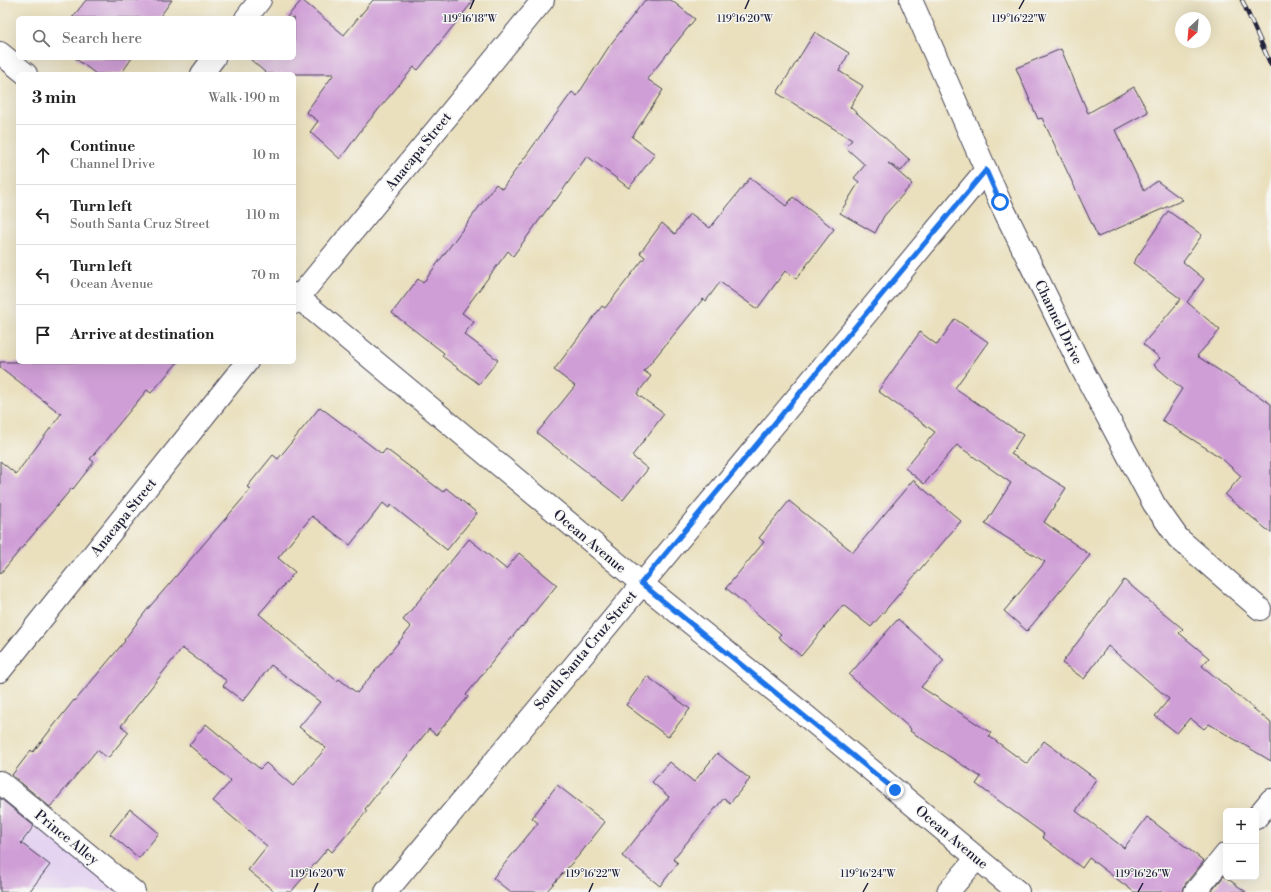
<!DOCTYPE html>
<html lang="en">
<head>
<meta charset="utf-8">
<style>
  :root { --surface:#fff; --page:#f6f6f6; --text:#222; --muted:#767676; --line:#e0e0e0 }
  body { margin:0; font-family:"Libre Bodoni",serif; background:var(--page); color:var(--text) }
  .controls { position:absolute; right:12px; bottom:12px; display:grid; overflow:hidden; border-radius:6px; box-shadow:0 4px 16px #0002 }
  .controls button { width:36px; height:36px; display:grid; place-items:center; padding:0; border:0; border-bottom:1px solid var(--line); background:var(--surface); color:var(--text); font:20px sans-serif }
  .compass { position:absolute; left:1175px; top:12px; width:36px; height:36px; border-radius:50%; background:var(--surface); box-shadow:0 4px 16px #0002; rotate:206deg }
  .stop { position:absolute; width:12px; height:12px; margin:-9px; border:3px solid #1a73e8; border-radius:50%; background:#fff }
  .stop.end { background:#1a73e8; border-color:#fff; box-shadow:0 1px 4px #0008 }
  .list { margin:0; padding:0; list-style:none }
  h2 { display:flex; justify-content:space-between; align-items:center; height:52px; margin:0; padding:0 16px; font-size:17px }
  h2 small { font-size:13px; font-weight:400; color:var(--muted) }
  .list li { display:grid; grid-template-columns:26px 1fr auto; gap:12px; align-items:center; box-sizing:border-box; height:60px; padding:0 16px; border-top:1px solid var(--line) }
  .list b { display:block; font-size:15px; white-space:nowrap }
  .list p { margin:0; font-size:13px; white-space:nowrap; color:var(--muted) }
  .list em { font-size:13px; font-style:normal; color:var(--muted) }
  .icon { flex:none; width:22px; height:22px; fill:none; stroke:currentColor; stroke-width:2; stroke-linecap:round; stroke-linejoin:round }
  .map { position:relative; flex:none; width:1271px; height:892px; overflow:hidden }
  .search { position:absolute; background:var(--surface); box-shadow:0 4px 16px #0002; left:16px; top:16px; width:280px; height:44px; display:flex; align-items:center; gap:10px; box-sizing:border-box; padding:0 14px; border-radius:6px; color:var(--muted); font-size:15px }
  .panel { position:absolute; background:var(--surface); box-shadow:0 4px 16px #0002; left:16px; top:72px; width:280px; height:292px; border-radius:6px }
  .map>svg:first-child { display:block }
  .built { fill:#e4d3f1 }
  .building { fill:#cf9ed6 }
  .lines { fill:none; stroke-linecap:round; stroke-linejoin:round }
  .minor-casing { stroke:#403e4f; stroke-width:24 }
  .minor { stroke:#fff; stroke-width:22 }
  .rail-casing { stroke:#22223b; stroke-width:4.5 }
  .rail { stroke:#f6f6f2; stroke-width:3; stroke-dasharray:9; stroke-linecap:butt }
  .route { stroke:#1a73e8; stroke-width:5 }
  .ticks { fill:none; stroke:#22223b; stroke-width:1.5 }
  .labels { text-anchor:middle; stroke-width:3; stroke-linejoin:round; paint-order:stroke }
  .street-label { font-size:14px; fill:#22223b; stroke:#f6f6f2 }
  .ticks-label { font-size:10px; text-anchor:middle; fill:#22223b; stroke:#f6f6f2; stroke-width:3; stroke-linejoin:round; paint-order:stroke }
</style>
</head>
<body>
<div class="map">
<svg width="1271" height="892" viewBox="0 0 1271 892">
  <rect width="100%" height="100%" fill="#f6f6f2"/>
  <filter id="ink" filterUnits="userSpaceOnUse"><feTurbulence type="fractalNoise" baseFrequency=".025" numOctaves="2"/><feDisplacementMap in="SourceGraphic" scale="8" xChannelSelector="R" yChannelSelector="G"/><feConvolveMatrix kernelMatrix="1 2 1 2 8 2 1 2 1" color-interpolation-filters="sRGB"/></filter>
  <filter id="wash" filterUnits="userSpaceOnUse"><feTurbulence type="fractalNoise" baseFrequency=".012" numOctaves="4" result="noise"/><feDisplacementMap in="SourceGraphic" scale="16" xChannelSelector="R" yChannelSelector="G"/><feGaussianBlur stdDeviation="0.9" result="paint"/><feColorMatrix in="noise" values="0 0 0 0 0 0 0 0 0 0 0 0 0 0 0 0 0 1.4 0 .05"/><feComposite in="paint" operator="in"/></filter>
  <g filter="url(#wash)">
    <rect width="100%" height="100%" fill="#eae0be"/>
    <polygon class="built" points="0,782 134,892 0,892"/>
    <g id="blocks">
      <g class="building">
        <polygon points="86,0 172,0 159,18 72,18"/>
        <polygon points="302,0 344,35 373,0 474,0 418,70 414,67 362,129 340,159 310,132 318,121 306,112 334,74 267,74 250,59 294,58 294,18 286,18"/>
        <polygon points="645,0 671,0 695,19 647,79 663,90 632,137 655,154 629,188 587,156 555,201 554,200 513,256 508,251 462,313 474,322 464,334 498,360 479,384 442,356 444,353 392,313 418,279 423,283 496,184 502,189 572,92 577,96 610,45"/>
        <polygon points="815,32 849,53 839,71 863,86 850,107 910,160 901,171 888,163 912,184 884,216 875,233 840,213 859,182 854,178 865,165 845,147 852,140 777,93"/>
        <polygon points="1061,49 1088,113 1134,87 1148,112 1115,130 1144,191 1157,181 1183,200 1098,237 1042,118 1038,119 1016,68"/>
        <polygon points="75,58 132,58 121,74 96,74"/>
        <polygon points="750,178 786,206 793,197 834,229 796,279 785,271 757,309 720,282 706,301 703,299 644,371 651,376 637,394 664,414 632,456 648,469 623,500 537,433 575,386 554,370 602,306 605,308 645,257 640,253 662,223 675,234 690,213 710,228"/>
        <polygon points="1168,211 1202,235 1183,262 1204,279 1187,302 1220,330 1197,356 1271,404 1271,533 1225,495 1241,476 1220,457 1162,420 1182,389 1154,365 1160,358 1143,344 1181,299 1133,263"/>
        <polygon points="955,319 988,342 955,388 1023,435 1011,454 1066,488 1044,522 1090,555 1027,631 1004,611 1045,562 985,524 1011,483 957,445 924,484 905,468 935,432 878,391 920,332 937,345"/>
        <polygon points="0,362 178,362 151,393 147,390 90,459 94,462 73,489 72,488 0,574 0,461 16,474 61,414 0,367"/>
        <polygon points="320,407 382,454 386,449 443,492 446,488 477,513 447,550 391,505 389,508 383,503 350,545 312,516 278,558 295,572 259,614 337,681 339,679 357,693 411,627 403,620 469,539 506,569 519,553 557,585 522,627 521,626 466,695 468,697 436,735 429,729 365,809 367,811 332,852 328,848 291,892 275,892 248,870 267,846 213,801 231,781 189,745 206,724 260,769 266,763 293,786 326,748 299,727 320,702 271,665 243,701 223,686 227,681 182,648 121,726 129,732 108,758 97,750 50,807 12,775 31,750 33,752 74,700 75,701 125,641 124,640 146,611 251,489 247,487 273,455 278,459"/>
        <polygon points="913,480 961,521 871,627 843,605 801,656 778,637 781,634 726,588 764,542 759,538 789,501 853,552"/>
        <polygon points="1124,580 1183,629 1179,633 1209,658 1202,666 1271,723 1271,761 1209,724 1204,729 1190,718 1177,733 1155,716 1169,699 1108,646 1084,679 1062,663"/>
        <polygon points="898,619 944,660 921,687 991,733 989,736 1027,764 1044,741 1096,779 1076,811 1124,848 1147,817 1204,861 1185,884 1183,892 1134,892 1089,858 1082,868 1042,837 1044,834 976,784 981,777 910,731 911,729 849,675"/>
        <polygon points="647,676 690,709 668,737 626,705"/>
        <polygon points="717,753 750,779 730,803 724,798 673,859 678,863 660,886 622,856 669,797 652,782 670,762 694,782"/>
        <polygon points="557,785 605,822 580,854 546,892 510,892 493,878 538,823 532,818"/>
        <polygon points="0,798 34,826 21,843 50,865 29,892 0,892"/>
        <polygon points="130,809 159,833 139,858 110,834"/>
        <polygon points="1224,876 1246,892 1211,892"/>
      </g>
    </g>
  </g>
  <g filter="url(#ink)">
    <use href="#blocks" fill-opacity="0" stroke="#403e4f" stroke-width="1"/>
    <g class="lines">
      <g class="minor-casing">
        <g id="minor">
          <polyline points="911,0 1000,202 1081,367 1154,504 1178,538 1260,609"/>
          <polyline points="246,18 260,0"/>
          <polyline points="0,53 26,74"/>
          <polyline points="202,74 214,58"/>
          <polyline points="294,294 641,583 806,716 1018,892"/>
          <polyline points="294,303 543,0"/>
          <polyline points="0,671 247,362"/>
          <polyline points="0,782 134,892"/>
          <polyline points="1256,818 1271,800"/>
          <polyline points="386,892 986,170"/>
          <polyline points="948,892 977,858"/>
          <polyline points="1195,892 1226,854"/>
        </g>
      </g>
      <use href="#minor" class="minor"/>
      <g class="rail-casing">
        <polyline id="rail" points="1242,0 1271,65"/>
      </g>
      <use href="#rail" class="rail"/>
    </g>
  </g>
  <g class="lines" filter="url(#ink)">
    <polyline class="route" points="895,790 641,583 986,170 1000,202"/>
  </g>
  <path class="ticks" d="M470 9 474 0M745 9 749 0M1019 9 1024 0M314 892 318 883M589 892 593 883M863 892 868 883M1138 892 1143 883"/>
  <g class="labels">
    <g class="street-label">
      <text transform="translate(418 151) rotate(-51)" y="5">Anacapa Street</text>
      <text transform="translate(1059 322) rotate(64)" y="5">Channel Drive</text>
      <text transform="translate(123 517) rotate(-51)" y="5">Anacapa Street</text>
      <text transform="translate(590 541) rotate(40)" y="5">Ocean Avenue</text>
      <text transform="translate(585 650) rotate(-50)" y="5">South Santa Cruz Street</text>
      <text transform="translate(67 837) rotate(39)" y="5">Prince Alley</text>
      <text transform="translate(952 837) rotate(40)" y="5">Ocean Avenue</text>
    </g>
  </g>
  <g class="ticks-label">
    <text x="470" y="22">119°16'18"W</text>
    <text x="745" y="22">119°16'20"W</text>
    <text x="1019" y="22">119°16'22"W</text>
    <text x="318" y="877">119°16'20"W</text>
    <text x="593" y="877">119°16'22"W</text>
    <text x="868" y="877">119°16'24"W</text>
    <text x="1143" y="877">119°16'26"W</text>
  </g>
</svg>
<div class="controls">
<button>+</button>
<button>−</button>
</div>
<svg class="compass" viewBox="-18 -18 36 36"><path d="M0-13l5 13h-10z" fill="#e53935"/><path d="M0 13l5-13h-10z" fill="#767676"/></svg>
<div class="stop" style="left:1000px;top:202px"></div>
<div class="stop end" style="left:895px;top:790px"></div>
<div class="search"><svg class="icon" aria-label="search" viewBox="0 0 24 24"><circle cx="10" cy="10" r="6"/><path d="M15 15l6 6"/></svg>Search here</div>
<section class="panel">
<h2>3 min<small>Walk · 190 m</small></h2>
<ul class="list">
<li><svg class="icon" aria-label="ahead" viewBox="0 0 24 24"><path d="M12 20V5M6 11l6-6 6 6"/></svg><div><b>Continue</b><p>Channel Drive</p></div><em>10 m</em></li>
<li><svg class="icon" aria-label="left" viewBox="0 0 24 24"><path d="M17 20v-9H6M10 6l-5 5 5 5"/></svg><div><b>Turn left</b><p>South Santa Cruz Street</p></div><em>110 m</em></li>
<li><svg class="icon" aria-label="left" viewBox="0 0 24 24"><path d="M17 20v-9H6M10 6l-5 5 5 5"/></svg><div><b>Turn left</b><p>Ocean Avenue</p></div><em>70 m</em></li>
<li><svg class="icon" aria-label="arrive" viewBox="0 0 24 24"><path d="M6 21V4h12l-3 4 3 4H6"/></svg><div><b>Arrive at destination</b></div></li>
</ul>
</section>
</div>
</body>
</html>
